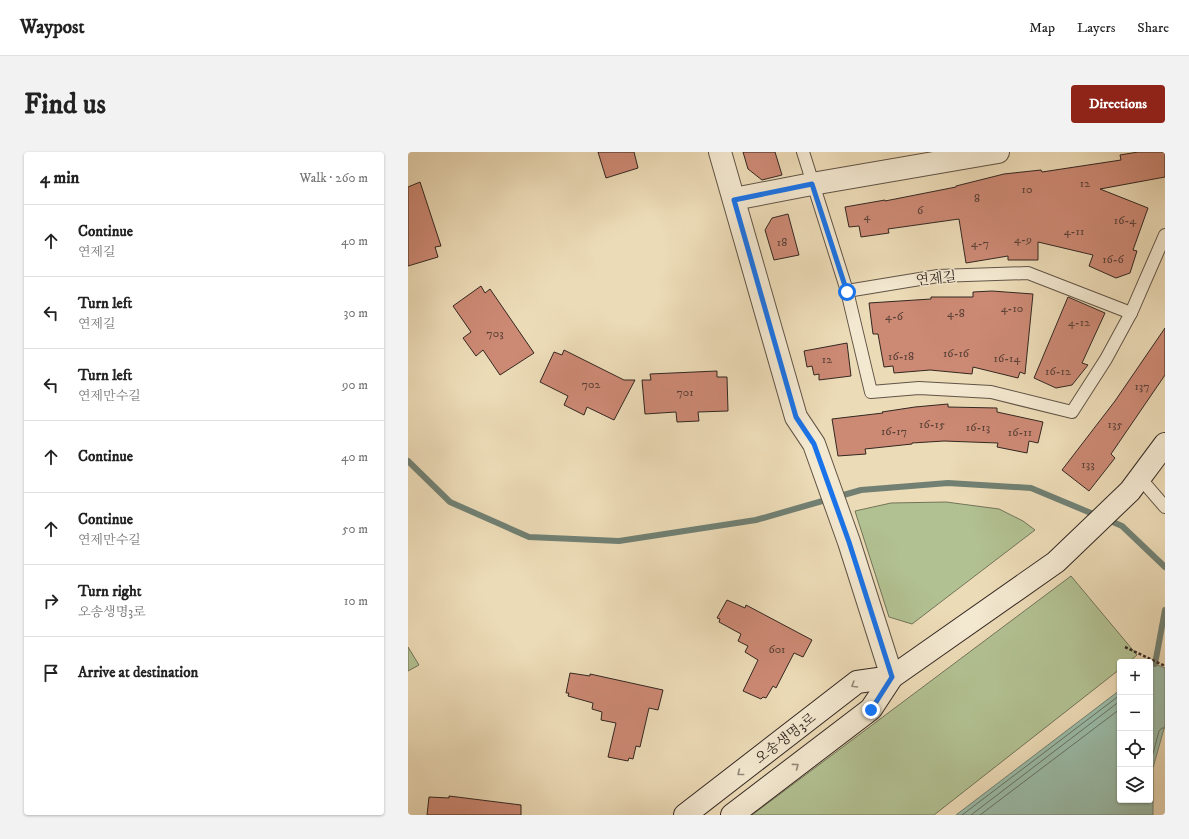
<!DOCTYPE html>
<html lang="en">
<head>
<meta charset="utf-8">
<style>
  :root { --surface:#fff; --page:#f2f2f2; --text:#222; --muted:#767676; --line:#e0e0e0; --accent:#8f2418 }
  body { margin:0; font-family:"IM FELL DW Pica","Noto Serif KR",serif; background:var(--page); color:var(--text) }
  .controls { position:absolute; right:12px; bottom:12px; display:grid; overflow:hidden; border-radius:4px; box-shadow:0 1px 3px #0004 }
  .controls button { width:36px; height:36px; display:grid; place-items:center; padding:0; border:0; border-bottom:1px solid var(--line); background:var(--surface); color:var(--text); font:20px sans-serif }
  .stop { position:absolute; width:12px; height:12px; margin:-9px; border:3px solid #1a73e8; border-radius:50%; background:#fff }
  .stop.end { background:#1a73e8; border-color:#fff; box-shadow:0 1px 4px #0008 }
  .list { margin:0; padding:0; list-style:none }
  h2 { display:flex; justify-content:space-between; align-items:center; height:52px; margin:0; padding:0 16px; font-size:17px }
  h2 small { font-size:13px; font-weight:400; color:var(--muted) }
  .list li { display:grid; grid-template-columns:26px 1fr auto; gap:12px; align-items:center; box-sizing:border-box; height:72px; padding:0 16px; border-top:1px solid var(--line) }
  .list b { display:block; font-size:15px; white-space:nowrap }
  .list p { margin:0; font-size:13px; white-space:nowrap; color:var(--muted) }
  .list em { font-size:13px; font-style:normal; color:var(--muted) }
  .icon { flex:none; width:22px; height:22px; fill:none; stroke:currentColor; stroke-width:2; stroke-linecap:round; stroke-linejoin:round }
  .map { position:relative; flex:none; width:757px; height:663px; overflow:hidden; border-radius:4px }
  header { display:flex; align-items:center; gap:24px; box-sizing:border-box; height:56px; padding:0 20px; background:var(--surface); border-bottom:1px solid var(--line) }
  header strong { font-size:19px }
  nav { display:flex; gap:22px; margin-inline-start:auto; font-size:14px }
  .intro { display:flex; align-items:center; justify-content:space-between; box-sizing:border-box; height:96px; padding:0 24px }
  h1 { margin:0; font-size:28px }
  .button { padding:10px 18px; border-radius:4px; background:var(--accent); color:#fff; font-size:14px; font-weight:700 }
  main { display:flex; gap:24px; padding:0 24px }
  aside { flex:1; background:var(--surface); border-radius:4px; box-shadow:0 1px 3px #0004 }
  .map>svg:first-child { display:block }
  .green { fill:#b2c192; stroke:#72745a }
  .water { fill:#9abca9; stroke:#718073 }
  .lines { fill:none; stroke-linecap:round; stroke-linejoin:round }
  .shore { stroke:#667265; stroke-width:1 }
  .stream { stroke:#718073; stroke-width:6 }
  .building { fill:#cc8974; stroke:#332721 }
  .lane-casing { stroke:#615446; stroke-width:14 }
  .street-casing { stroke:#615446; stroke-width:24 }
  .secondary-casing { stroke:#332721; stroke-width:24 }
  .path { stroke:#332721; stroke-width:2.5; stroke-dasharray:3 2; stroke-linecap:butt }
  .lane { stroke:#f3e8d0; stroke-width:12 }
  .street { stroke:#f3e8d0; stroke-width:22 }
  .secondary { stroke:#f3e8d0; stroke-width:22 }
  .oneway { stroke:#938878 }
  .route { stroke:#1a73e8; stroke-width:5 }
  .labels { text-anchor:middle; stroke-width:3; stroke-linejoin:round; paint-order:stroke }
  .number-label { font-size:12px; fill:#594036 }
  .street-label { font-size:14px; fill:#332721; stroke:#f3e8d0 }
</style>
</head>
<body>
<header>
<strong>Waypost</strong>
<nav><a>Map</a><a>Layers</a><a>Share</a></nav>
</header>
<div class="intro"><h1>Find us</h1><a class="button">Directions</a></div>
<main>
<aside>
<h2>4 min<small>Walk · 260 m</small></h2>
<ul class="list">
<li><svg class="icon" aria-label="ahead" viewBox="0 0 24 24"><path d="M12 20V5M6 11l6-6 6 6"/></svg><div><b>Continue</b><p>연제길</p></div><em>40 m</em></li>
<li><svg class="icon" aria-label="left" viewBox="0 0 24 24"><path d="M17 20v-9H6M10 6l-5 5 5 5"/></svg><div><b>Turn left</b><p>연제길</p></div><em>30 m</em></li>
<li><svg class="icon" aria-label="left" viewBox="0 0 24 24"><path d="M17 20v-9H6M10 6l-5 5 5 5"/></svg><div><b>Turn left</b><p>연제만수길</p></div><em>90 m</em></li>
<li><svg class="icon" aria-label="ahead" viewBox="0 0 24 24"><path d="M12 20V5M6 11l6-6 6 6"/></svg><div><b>Continue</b></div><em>40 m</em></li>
<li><svg class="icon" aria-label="ahead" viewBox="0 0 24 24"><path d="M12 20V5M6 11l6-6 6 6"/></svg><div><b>Continue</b><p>연제만수길</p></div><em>50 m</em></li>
<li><svg class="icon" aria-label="right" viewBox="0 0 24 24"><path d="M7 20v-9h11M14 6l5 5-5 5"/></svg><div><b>Turn right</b><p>오송생명3로</p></div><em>10 m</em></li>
<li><svg class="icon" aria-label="arrive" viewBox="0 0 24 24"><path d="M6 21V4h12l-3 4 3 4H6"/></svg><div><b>Arrive at destination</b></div></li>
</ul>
</aside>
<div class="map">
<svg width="757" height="663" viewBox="0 0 757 663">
  <rect width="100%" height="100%" fill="#ecdbb7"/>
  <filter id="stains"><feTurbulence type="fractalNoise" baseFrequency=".005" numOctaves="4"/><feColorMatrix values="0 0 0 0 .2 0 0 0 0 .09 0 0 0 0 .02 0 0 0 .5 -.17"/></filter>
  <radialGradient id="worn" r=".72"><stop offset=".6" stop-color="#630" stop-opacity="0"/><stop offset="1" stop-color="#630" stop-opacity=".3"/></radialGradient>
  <g class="green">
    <polygon points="538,350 591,357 615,369 627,378 504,472 481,465 447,359 483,351"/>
    <polygon points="663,424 729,503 721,510 712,510 712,517 526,663 344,663"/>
    <polygon points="0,495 11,513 0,519"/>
  </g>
  <polygon class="water" points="747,512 757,516 757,573 745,616 745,663 548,663 712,538 712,648 742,648 742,515"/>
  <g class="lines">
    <g class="shore">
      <polyline points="742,613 751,579 754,576 757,576"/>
      <polyline points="554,663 712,543"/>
      <polyline points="563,663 712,549"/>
      <polyline points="572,663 712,557"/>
    </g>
    <g class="stream">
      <polyline points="0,309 42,350 121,385 211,389 348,368 453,338 540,331 623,336 690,364"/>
      <polyline points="698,367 714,374 757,415"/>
      <polyline points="747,512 757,458"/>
    </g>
  </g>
  <g class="building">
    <polygon points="190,0 226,0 230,16 198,26"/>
    <polygon points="335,0 367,0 374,23 354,28 340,17"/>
    <polygon points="730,0 757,0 757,25 692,37 740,56 725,98 729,99 722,121 708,126 681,114 685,103 630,90 630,108 600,108 600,104 558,111 551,67 480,77 481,81 453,85 451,74 441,75 437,55 477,48 477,49 548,35 548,34 596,22 633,18 634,20 713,8 712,3"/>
    <polygon points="12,30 33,94 27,95 30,105 0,114 0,35"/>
    <polygon points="380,62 391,103 366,108 357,78 364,66"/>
    <polygon points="73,134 77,141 82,137 126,201 92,223 75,198 68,204 55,186 63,180 45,154"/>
    <polygon points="584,139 625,142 617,222 612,220 610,226 565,215 564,222 522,218 486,221 485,214 476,215 470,182 465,182 461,151 523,147 523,145 565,145 565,140"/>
    <polygon points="660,145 697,161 674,211 680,213 664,233 648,236 626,226"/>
    <polygon points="757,176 757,223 703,302 707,306 681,339 654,318 707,249"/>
    <polygon points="439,191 443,224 411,228 411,222 406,223 404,214 399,215 396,199"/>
    <polygon points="156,198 216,228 227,228 206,268 179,255 176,263 156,253 160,244 132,230 146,200 154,203"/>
    <polygon points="309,219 309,225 319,225 320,259 290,260 291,269 269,270 268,260 237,262 234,228 243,228 242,222"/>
    <polygon points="540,252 540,255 589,256 589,260 635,270 630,291 621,289 619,301 589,295 590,291 536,289 504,291 504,292 457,297 458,302 430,304 424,267 475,261 474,260 507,255"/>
    <polygon points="319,448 337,456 338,453 404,488 395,505 386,501 368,536 365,534 358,546 355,545 353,547 335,539 350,508 337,500 340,494 330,489 333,482 311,470 312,467 309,466"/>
    <polygon points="162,521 182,524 182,522 255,538 250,558 241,556 232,595 228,594 225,607 221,606 220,609 200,605 208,571 193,568 194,560 184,557 185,551 160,544 161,541 158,541"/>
    <polygon points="41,644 113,653 113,663 19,663 21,645 41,646"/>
  </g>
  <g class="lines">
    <g class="lane-casing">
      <g id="lane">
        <polyline points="395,0 439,139 463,240 511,236 583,240 664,260 698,207 723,161 757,83"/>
        <polyline points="439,139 530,124 620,121 723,161"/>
        <polyline points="732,326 757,355"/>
      </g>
    </g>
    <g class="street-casing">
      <g id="street">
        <polyline points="312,0 388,265 406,292 441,390 484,525"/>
        <polyline points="326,47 404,32 590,0"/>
      </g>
    </g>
    <g class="secondary-casing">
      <g id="secondary">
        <polyline points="277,663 449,530 484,525"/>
        <polyline points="324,663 463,557 484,525 648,410 722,339 757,292"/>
      </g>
    </g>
    <polyline class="path" points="717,495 757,514"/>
    <use href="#lane" class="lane"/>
    <use href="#street" class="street"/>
    <use href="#secondary" class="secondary"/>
  </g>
  <defs><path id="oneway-chevron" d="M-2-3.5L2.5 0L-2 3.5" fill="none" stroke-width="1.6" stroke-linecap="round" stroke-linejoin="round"/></defs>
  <g class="oneway">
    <use href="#oneway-chevron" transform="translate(446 533) rotate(149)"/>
    <use href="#oneway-chevron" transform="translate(388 614) rotate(-37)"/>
    <use href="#oneway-chevron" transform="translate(332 621) rotate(142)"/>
  </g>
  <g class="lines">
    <polyline class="route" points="439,140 404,32 326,48 388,265 406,292 441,390 484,525 463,558"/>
  </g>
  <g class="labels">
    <g class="number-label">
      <text x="677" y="35">12</text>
      <text x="619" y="41">10</text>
      <text x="569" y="50">8</text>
      <text x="512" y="62">6</text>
      <text x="459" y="68">4</text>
      <text x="717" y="72">16-4</text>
      <text x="666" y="83">4-11</text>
      <text x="615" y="91">4-9</text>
      <text x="374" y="94">18</text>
      <text x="572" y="95">4-7</text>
      <text x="705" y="111">16-6</text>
      <text x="604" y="160">4-10</text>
      <text x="548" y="165">4-8</text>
      <text x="486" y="168">4-6</text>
      <text x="671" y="174">4-12</text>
      <text x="87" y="185">703</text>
      <text x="548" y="205">16-16</text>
      <text x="493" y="208">16-18</text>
      <text x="599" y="210">16-14</text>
      <text x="419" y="211">12</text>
      <text x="650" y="223">16-12</text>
      <text x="183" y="236">702</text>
      <text x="734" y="238">137</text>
      <text x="277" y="244">701</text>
      <text x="524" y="276">16-15</text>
      <text x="707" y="276">135</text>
      <text x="570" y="279">16-13</text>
      <text x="486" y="283">16-17</text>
      <text x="612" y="284">16-11</text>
      <text x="680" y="316">133</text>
      <text x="369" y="501">601</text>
    </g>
    <g class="street-label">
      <text transform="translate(528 126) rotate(-6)" y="5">연제길</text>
      <text transform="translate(377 586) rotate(-38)" y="5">오송생명3로</text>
    </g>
  </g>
  <rect width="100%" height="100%" filter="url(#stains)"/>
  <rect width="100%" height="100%" fill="url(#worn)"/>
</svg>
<div class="controls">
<button>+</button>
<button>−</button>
<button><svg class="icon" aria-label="locate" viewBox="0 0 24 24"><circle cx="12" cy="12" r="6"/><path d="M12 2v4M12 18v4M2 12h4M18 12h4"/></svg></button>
<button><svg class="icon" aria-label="layers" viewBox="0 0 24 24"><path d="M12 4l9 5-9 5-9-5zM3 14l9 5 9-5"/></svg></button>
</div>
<div class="stop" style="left:439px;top:140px"></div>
<div class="stop end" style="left:463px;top:558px"></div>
</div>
</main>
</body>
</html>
